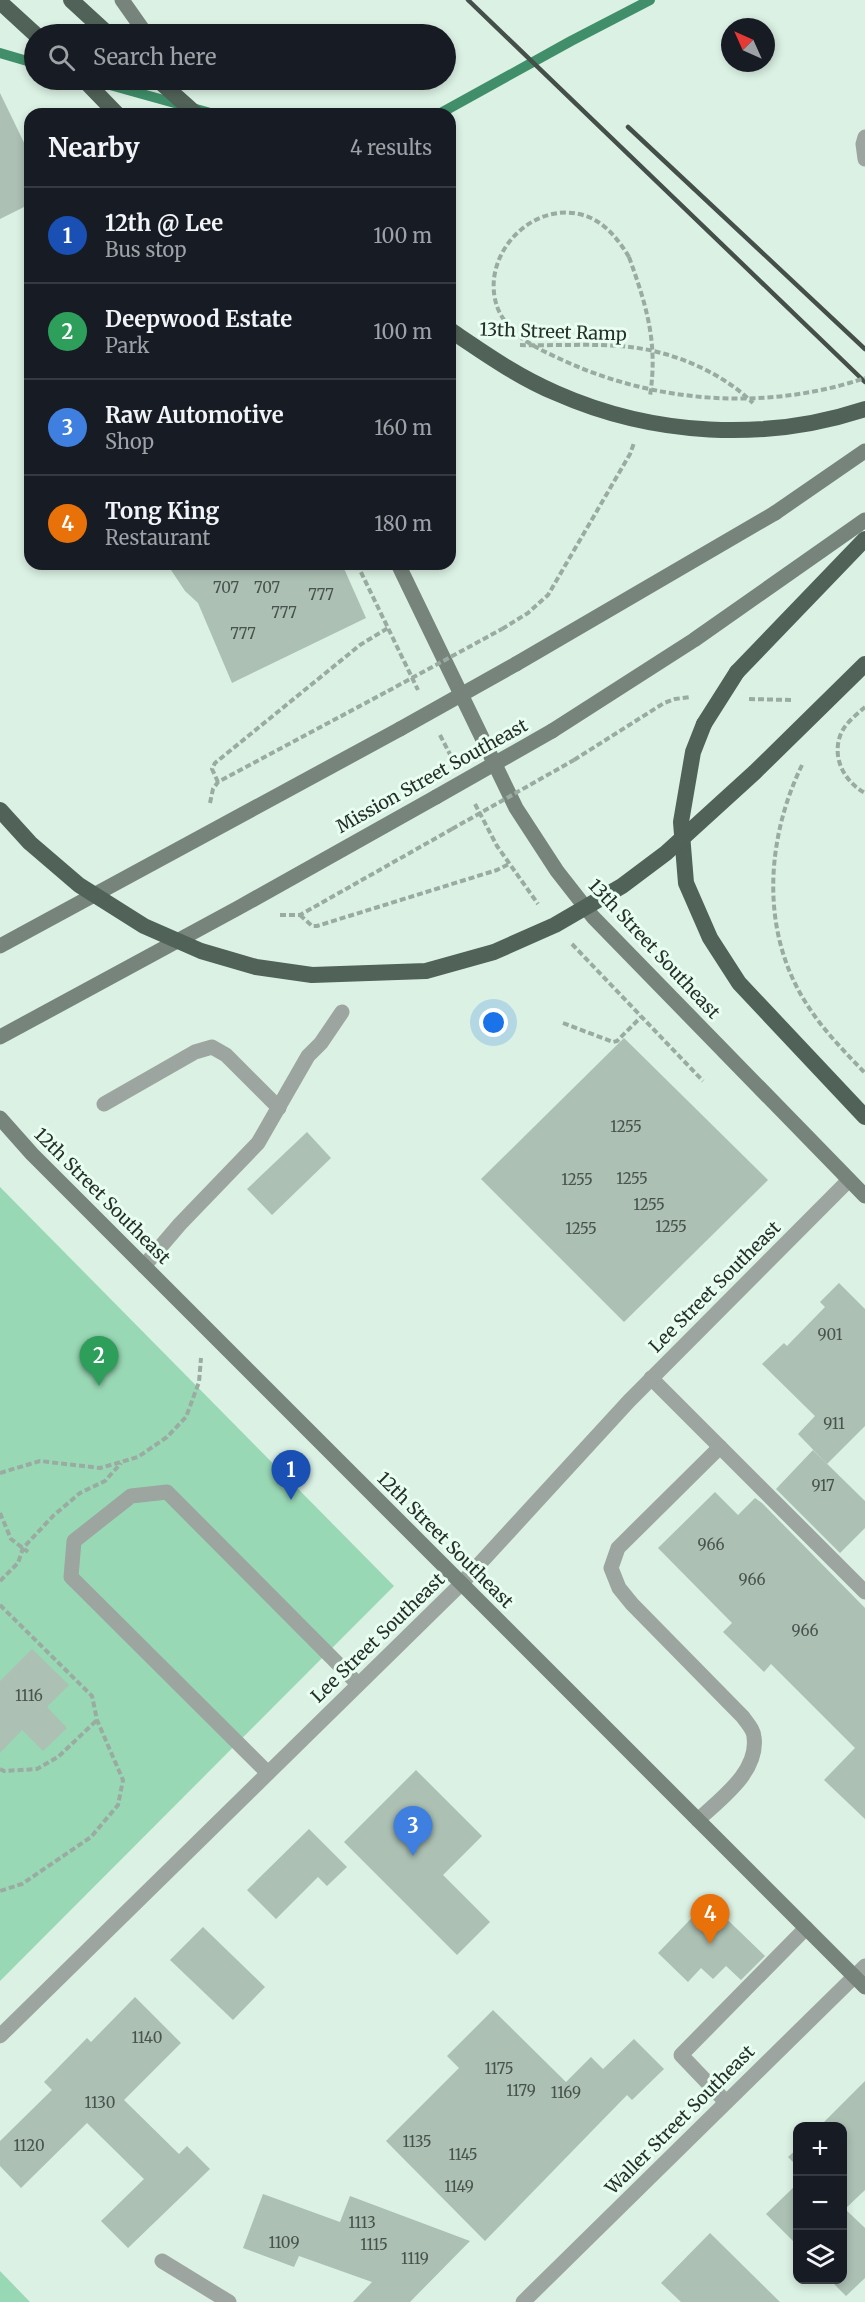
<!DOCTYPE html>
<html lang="en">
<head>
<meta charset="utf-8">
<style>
  :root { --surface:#171b24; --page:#242831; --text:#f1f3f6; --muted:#9ea1a6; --line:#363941; --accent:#d93025 }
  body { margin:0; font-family:Merriweather,serif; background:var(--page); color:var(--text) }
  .controls { position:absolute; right:18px; bottom:18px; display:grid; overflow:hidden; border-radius:12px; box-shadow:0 3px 9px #0003 }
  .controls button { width:54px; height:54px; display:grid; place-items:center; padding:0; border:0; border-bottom:2px solid var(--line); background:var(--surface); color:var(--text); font:30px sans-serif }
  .compass { position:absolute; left:721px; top:18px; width:54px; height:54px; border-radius:50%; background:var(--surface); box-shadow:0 3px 9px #0003; rotate:315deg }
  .you { position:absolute; left:494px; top:1023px; width:21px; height:21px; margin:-15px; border:4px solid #fff; border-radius:50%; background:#1a73e8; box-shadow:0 0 0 9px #1a73e833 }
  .badge { display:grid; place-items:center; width:39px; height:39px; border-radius:50%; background:var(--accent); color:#fff; font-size:20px; font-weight:700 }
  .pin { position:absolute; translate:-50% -50px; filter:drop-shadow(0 2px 3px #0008) }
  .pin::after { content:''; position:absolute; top:32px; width:21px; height:18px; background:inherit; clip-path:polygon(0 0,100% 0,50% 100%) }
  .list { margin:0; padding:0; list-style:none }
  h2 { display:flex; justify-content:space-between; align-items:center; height:78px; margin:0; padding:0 24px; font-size:26px }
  h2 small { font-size:20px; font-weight:400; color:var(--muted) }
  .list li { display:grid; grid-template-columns:39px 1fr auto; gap:18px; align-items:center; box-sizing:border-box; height:96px; padding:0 24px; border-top:2px solid var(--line) }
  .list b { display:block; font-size:22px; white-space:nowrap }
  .list p { margin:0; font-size:20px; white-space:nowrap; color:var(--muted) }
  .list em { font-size:20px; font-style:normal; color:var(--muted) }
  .icon { flex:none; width:33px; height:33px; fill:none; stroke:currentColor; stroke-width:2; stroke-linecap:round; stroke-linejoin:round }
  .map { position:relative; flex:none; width:865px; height:2302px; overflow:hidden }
  .search { position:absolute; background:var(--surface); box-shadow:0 3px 9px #0003; left:24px; top:24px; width:432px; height:66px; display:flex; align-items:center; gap:15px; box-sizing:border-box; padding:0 21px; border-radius:33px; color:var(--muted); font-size:22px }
  .panel { position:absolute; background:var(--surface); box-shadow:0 3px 9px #0003; left:24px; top:108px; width:432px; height:462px; border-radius:18px }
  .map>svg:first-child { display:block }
  .green { fill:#99d8b5 }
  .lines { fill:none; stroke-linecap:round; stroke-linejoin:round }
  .stream { stroke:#408f6a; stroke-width:10 }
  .building { fill:#acc0b4 }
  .path { stroke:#9aaba1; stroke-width:4; stroke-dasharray:6 3; stroke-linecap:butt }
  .service { stroke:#9ca5a0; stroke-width:15 }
  .minor { stroke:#9ca5a0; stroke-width:15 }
  .secondary { stroke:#77847c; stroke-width:15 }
  .trunk { stroke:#516258; stroke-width:16 }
  .rail { stroke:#444f49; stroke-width:4.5 }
  .path-bridge { stroke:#9aaba1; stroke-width:4; stroke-dasharray:6 3; stroke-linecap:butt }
  .secondary-bridge { stroke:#77847c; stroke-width:15 }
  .trunk-bridge { stroke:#516258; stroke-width:16 }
  .labels { text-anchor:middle; stroke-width:6; stroke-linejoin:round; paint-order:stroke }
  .number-label { font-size:15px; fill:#48534d }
  .street-label { font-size:18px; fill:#272f2b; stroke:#e8fef1 }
</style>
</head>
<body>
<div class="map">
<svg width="865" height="2302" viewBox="0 0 865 2302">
  <rect width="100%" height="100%" fill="#dbf1e4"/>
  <g class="green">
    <polygon points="0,1187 394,1586 0,1981"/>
    <polygon points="0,2271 30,2302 0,2302"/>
  </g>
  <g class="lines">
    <g class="stream">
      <polyline points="0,53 34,63"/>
      <polyline points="92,80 214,114"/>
      <polyline points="439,114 571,41 650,0"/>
    </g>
  </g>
  <g class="building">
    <polygon points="0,93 30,155 30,204 0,219"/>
    <polygon points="167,564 342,564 366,618 232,683 198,603 185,591"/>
    <polygon points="624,1038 768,1180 624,1322 481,1179"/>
    <polygon points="307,1132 331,1158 272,1215 247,1189"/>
    <polygon points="839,1283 865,1309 865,1426 827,1464 798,1434 815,1416 762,1364 784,1343 787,1346 825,1307 820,1302"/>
    <polygon points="813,1450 865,1501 865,1528 840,1553 776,1489"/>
    <polygon points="715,1492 738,1515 755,1498 762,1503 865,1608 865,1819 824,1780 855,1748 771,1664 764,1672 723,1632 732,1623 658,1548"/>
    <polygon points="32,1649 69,1685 47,1707 67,1728 43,1751 22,1730 0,1753 0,1681"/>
    <polygon points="416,1770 482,1836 443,1875 490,1922 457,1955 344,1842"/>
    <polygon points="309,1829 347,1867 327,1886 318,1877 276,1919 247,1890"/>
    <polygon points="708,1901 765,1956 741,1980 726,1966 713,1979 701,1968 688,1982 658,1953"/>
    <polygon points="203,1927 265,1987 233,2020 170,1960"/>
    <polygon points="135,1997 181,2043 124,2100 179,2154 187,2146 210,2169 128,2248 101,2221 144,2179 87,2123 21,2188 0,2166 0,2141 52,2090 44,2082 87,2038 91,2042"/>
    <polygon points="493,2010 566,2082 591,2057 603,2069 634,2039 664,2069 632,2100 627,2095 485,2241 386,2141 459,2068 447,2056"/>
    <polygon points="865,2081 865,2190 845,2209 865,2228 865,2278 846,2296 830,2280 843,2280 843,2127 819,2127"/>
    <polygon points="798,2148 798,2167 788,2157"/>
    <polygon points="798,2183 798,2246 766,2214"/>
    <polygon points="263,2194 340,2222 350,2196 470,2241 410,2302 353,2302 372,2282 299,2256 294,2267 243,2248"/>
    <polygon points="710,2233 780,2302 681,2302 661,2283"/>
  </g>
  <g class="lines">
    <g class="path">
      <path d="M629 257C647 307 658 343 650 396"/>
      <path d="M520 345C555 346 597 343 630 347 674 352 721 372 753 403"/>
      <polyline points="357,564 418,690"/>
      <polyline points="502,629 528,613 548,595 630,454 634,443"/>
      <polyline points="749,699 792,700"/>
      <path d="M865 707C856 715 844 724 840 736 832 759 845 782 865 793"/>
      <polyline points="440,735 453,760"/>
      <polyline points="574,760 664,703 675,699 690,697"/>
      <path d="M802 765C766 839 760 931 806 1003 822 1029 844 1051 865 1073"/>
      <polyline points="218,782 212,769 215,763 360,645 388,628"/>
      <polyline points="210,803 213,789 218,782 388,691"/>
      <polyline points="475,804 497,846 538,904"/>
      <polyline points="280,915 300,915 452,829"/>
      <polyline points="300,915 312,926 317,926 497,870 509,864"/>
      <polyline points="572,944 703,1081"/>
      <polyline points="563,1023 613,1042 617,1041 641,1017"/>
      <polyline points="0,1473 40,1461 100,1468 138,1457 167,1437 186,1417 199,1382 201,1358"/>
      <polyline points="0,1513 11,1539 28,1552"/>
      <polyline points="0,1581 18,1563 23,1548 53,1516 80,1493 105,1481 121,1463"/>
      <polyline points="0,1605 92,1696 97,1720 123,1780 118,1805 91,1837 22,1884 0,1891"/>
      <polyline points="0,1769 4,1771 37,1769 58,1757 97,1720"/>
    </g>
    <g class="service">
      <polyline points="104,1104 195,1052 212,1047 226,1055 279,1108"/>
      <polyline points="144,1266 180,1224 258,1143 308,1056 321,1043 342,1012"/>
      <polyline points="651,1378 865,1592"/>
      <polyline points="268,1773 71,1577 74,1541 131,1496 167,1492 358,1684"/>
      <path d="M698 1820C720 1799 759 1772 754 1737 754 1730 747 1723 743 1717L632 1604 619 1588 611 1568 618 1548 720 1447"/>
      <polyline points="726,2102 681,2055 806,1928"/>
      <polyline points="162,2261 229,2302"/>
    </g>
    <g class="minor">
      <polyline points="865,137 863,144 865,159"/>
      <polyline points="0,2036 461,1584 629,1401 849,1180"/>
      <polyline points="523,2302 865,1966"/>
    </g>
    <g class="secondary">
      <polyline points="122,0 146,34"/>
      <polyline points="398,564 516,808 557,871 593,917 865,1196"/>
      <polyline points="516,664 775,513"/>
      <polyline points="552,731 694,640 865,520"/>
      <polyline points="0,946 400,729"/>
      <polyline points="0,1037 238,908 436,797"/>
      <polyline points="0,1118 32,1154 865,1987"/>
    </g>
    <g class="trunk">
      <polyline points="71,0 108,34"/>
      <polyline points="0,2 35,34"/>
      <polyline points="84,80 117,114"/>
      <polyline points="737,672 865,539"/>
      <polyline points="704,724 693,752 681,822 686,883 710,938 739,983 865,1117"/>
    </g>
    <g class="rail">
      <polyline points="468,0 865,382"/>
      <polyline points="628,127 865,349"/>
    </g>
    <g class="path-bridge">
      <path d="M629 257C618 239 604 221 583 215 530 200 478 258 498 309 509 334 532 346 556 357 651 403 765 412 865 378"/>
      <polyline points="388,691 502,629"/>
      <polyline points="452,829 574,760"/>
    </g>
    <g class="secondary-bridge">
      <polyline points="775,513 865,451"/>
      <polyline points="400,729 516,664"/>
      <polyline points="436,797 552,731"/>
    </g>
    <g class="trunk-bridge">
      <polyline points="158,80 196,114"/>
      <path d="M450 330C484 353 518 377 556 393 653 436 765 442 865 409"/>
      <polyline points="704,724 737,672"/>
      <polyline points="0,810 30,843 79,885 144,926 201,951 256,967 312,975 426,971 494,952 555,925 622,886 666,853 755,772 865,664"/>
    </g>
  </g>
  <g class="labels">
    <g class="number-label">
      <text x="226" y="593">707</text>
      <text x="267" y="593">707</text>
      <text x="321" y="600">777</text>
      <text x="284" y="618">777</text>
      <text x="243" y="639">777</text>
      <text x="626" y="1132">1255</text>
      <text x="632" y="1184">1255</text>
      <text x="577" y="1185">1255</text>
      <text x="649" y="1210">1255</text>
      <text x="671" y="1232">1255</text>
      <text x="581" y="1234">1255</text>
      <text x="830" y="1340">901</text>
      <text x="834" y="1429">911</text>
      <text x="823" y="1491">917</text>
      <text x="711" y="1550">966</text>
      <text x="752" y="1585">966</text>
      <text x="805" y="1636">966</text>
      <text x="29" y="1701">1116</text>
      <text x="147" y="2043">1140</text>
      <text x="499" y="2074">1175</text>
      <text x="521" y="2096">1179</text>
      <text x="566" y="2098">1169</text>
      <text x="100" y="2108">1130</text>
      <text x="417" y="2147">1135</text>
      <text x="29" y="2151">1120</text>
      <text x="463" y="2160">1145</text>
      <text x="459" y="2192">1149</text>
      <text x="362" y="2228">1113</text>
      <text x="284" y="2248">1109</text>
      <text x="374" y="2250">1115</text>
      <text x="415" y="2264">1119</text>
    </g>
    <g class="street-label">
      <text transform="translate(553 332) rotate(2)" y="6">13th Street Ramp</text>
      <text transform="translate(432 776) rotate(-29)" y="6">Mission Street Southeast</text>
      <text transform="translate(654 949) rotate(47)" y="6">13th Street Southeast</text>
      <text transform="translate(102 1196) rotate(45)" y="6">12th Street Southeast</text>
      <text transform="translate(715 1287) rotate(-45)" y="6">Lee Street Southeast</text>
      <text transform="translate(445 1540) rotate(45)" y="6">12th Street Southeast</text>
      <text transform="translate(378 1638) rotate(-44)" y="6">Lee Street Southeast</text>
      <text transform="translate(680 2120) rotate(-45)" y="6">Waller Street Southeast</text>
    </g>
  </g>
</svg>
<div class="controls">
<button>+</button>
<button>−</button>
<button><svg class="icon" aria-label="layers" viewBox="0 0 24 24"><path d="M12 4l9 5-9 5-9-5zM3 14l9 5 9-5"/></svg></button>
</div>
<svg class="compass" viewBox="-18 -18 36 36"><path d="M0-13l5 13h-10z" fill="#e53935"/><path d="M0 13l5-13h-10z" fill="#9ea1a6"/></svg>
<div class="you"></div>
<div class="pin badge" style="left:291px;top:1500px;background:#1a4fb4">1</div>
<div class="pin badge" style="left:99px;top:1386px;background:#2e9e5b">2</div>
<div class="pin badge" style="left:413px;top:1856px;background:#3f7fe0">3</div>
<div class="pin badge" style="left:710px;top:1944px;background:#e8710a">4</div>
<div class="search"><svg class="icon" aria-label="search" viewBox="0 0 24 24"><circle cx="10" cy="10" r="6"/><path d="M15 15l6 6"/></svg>Search here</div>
<section class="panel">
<h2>Nearby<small>4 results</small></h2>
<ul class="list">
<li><span class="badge" style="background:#1a4fb4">1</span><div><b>12th @ Lee</b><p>Bus stop</p></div><em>100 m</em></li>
<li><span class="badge" style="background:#2e9e5b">2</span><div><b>Deepwood Estate</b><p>Park</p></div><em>100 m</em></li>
<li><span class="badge" style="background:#3f7fe0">3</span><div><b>Raw Automotive</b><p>Shop</p></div><em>160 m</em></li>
<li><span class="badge" style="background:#e8710a">4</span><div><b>Tong King</b><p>Restaurant</p></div><em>180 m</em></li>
</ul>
</section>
</div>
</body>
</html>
